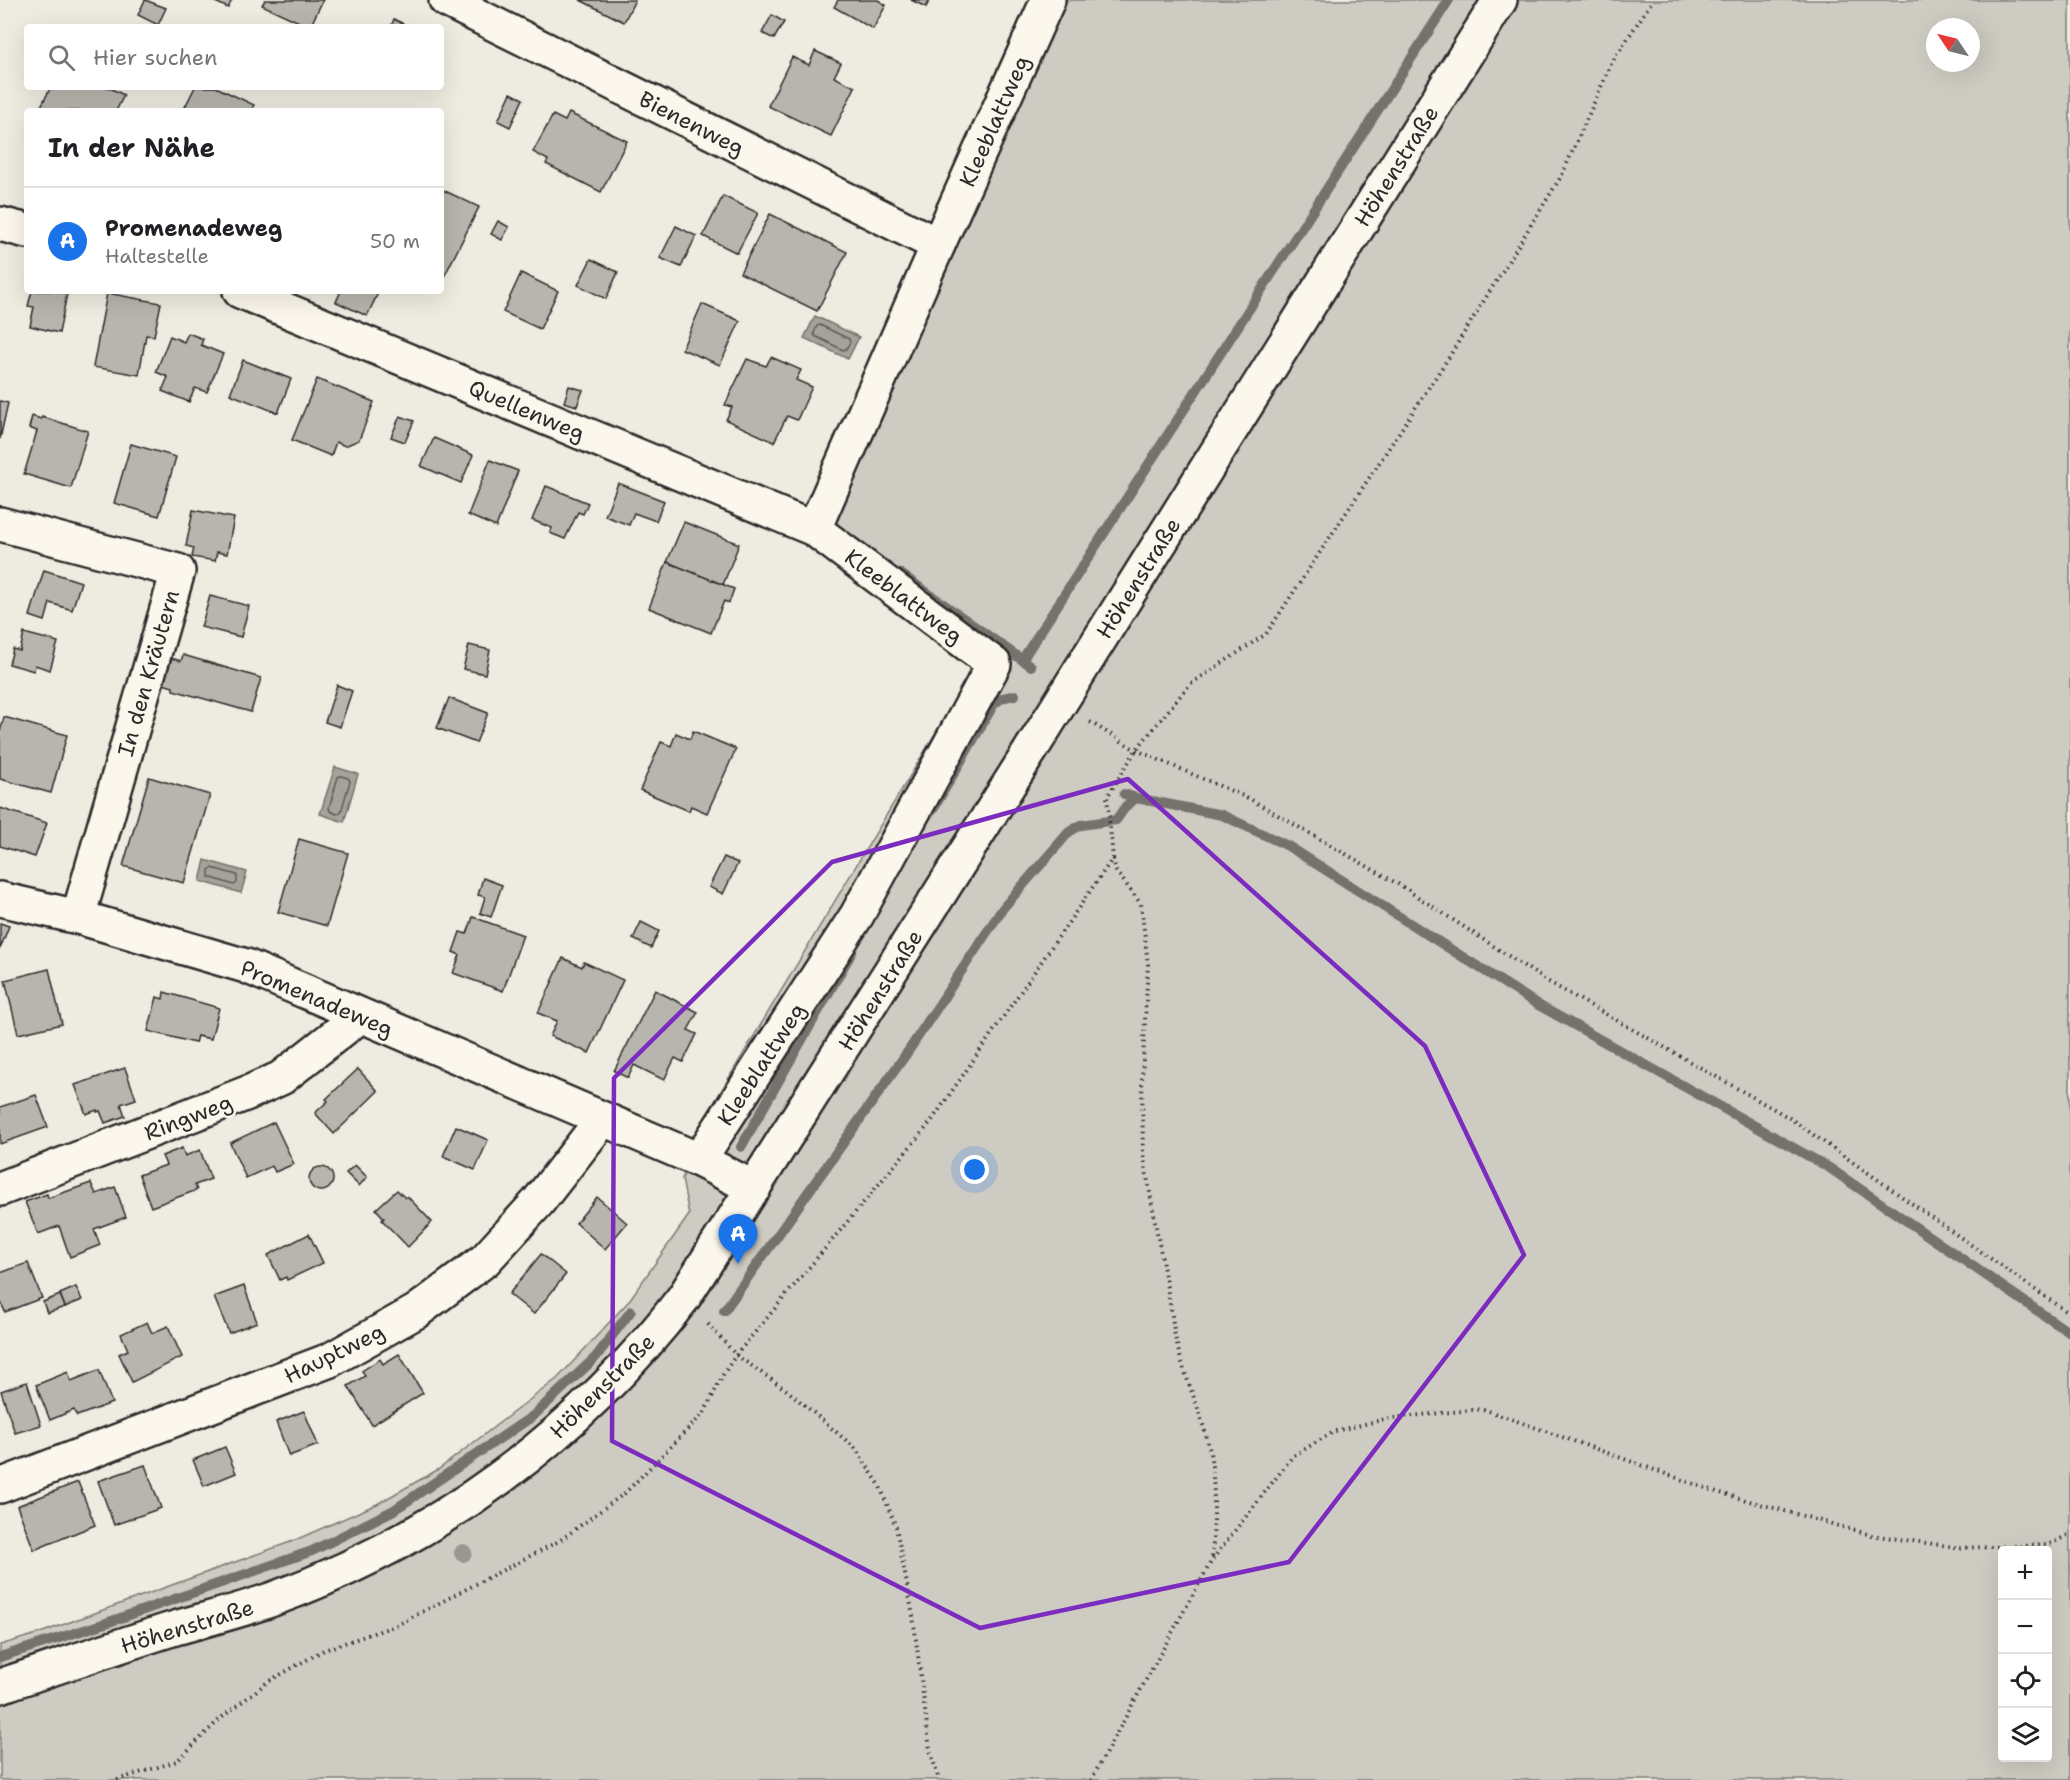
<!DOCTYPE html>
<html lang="de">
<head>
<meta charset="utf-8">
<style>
  :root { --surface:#fff; --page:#f2f2f2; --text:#202124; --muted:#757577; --line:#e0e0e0; --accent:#1a73e8 }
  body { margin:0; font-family:"Shantell Sans",sans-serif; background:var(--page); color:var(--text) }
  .controls { position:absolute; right:18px; bottom:18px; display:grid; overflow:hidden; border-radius:6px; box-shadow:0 6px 24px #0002 }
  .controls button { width:54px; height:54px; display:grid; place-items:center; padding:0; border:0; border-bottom:2px solid var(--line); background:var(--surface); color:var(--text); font:30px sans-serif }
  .compass { position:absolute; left:1926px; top:18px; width:54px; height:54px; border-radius:50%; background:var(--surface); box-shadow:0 6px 24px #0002; rotate:305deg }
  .you { position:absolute; left:975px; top:1170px; width:21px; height:21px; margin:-15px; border:4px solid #fff; border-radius:50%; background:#1a73e8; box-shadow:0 0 0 9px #1a73e833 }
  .badge { display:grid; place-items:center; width:39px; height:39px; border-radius:50%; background:var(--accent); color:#fff; font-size:20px; font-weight:700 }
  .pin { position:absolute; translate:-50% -50px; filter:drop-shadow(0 2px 3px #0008) }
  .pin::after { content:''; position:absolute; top:32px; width:21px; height:18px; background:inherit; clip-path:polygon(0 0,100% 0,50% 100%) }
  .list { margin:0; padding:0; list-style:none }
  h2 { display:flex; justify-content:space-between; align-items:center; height:78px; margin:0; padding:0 24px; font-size:26px }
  h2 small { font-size:20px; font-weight:400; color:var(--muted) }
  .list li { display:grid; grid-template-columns:39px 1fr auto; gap:18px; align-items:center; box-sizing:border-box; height:108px; padding:0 24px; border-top:2px solid var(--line) }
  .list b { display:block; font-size:22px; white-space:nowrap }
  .list p { margin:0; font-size:20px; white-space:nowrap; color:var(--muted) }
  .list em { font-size:20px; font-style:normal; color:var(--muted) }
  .icon { flex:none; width:33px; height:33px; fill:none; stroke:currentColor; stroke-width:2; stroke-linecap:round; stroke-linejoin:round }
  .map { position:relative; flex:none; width:2070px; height:1780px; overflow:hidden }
  .search { position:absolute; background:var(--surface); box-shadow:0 6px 24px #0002; left:24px; top:24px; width:420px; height:66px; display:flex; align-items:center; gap:15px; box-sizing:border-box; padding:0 21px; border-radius:6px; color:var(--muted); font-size:22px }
  .panel { position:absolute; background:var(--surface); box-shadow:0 6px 24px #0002; left:24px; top:108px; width:420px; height:186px; border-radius:6px }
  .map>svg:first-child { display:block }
  .green { fill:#cecbc2; stroke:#7c7b76; stroke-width:1.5; fill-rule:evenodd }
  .water { fill:#a4a29a; stroke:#74726e; stroke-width:1.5 }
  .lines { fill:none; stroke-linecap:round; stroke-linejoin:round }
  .shore { stroke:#5b5b57; stroke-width:1.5 }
  .stream { stroke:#74726e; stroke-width:10 }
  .building { fill:#b8b5ae; stroke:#2b2b2b; stroke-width:1.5 }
  .minor-casing { stroke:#2b2b2b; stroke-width:38 }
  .path { stroke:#2b2b2b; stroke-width:4; stroke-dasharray:1.5 4.5; stroke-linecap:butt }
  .minor { stroke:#fbf7ec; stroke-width:33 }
  .minor-bridge-casing { stroke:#2b2b2b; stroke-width:38; stroke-linecap:butt }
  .minor-bridge { stroke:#fbf7ec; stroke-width:33 }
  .tree { fill:#999791 }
  .marked { fill:none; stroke:#7b2cbf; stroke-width:4.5; stroke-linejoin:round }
  .labels { text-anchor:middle; stroke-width:5; stroke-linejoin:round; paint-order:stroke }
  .street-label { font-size:22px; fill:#2b2b2b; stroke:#fbf7ec }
</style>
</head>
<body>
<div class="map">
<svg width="2070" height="1780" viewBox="0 0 2070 1780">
  <rect width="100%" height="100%" fill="#eeebe0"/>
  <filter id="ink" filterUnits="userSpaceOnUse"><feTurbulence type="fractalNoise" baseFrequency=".0167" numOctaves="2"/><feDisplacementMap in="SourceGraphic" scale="12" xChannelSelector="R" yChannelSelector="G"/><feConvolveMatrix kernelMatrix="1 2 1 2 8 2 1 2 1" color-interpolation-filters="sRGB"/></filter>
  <g filter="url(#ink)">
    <path class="green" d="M1034 0H2070V1780H0V1645L40 1633 293 1541 377 1504 439 1469 558 1378 628 1302 689 1215 682 1179 706 1116 962 689 972 661 794 533ZM1935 27H1971V63H1935ZM2002 1550H2048V1758H2002Z"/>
    <g class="water">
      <polygon points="815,316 859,337 848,359 804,338"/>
      <polygon points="335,767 358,774 344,822 320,814"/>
      <polygon points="205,860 247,872 241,893 200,881"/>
    </g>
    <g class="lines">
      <g class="shore">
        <polygon points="820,325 849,339 850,342 846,349 843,350 815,336 814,333 817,326"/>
        <polygon points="341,776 348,778 350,781 341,812 337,814 330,811 329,808 338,777"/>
        <polygon points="212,868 237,875 237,883 234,885 209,877 209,870"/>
      </g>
      <g class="stream">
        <polyline points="901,574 1031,666"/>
        <polyline points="1022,660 1449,0"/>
        <polyline points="1124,794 1136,798 1222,815 1288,846 1540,1006 1828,1167 2070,1333"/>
        <polyline points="932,811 994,704 1002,698 1015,695"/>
        <polyline points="741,1147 852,952"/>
        <polyline points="724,1311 909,1050 1003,908 1069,832 1081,825 1116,820 1126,806 1136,798"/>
        <polyline points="0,1657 109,1622 312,1551 394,1510 533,1416 595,1358 631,1311"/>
      </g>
    </g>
    <g class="building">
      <polygon points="145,0 166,8 158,25 138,15"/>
      <polygon points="211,0 232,0 228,8"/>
      <polygon points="265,0 323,0 310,27 262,5"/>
      <polygon points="580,0 635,0 624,22"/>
      <polygon points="838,0 878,0 886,5 873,29 834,7"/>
      <polygon points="911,0 930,0 926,7"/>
      <polygon points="772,15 784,22 774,39 762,33"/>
      <polygon points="394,19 409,27 391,27"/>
      <polygon points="815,51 841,63 834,77 855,87 831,136 768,106 792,57 809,65"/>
      <polygon points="51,87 108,87 124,95 116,111 41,111 39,110"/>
      <polygon points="195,87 216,87 254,105 251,111 183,111"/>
      <polygon points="511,93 523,99 510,127 498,121"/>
      <polygon points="569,113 627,141 601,192 546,164 548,160 533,152 553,115 565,121"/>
      <polygon points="443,190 479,207 441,283 441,194"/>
      <polygon points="723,196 758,213 737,253 703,236"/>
      <polygon points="770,214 847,252 817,311 740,273"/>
      <polygon points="498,221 509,227 502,240 491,234"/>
      <polygon points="676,226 696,236 681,267 660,258"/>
      <polygon points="591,259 618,272 606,299 578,285"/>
      <polygon points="521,273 558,291 540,329 503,312"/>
      <polygon points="32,291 54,291 67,294 59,333 30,326 34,307 28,306"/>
      <polygon points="341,291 379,291 367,316 336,302"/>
      <polygon points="107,293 161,303 154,336 146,335 139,375 93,367"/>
      <polygon points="702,304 740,321 720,365 682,349"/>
      <polygon points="188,333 203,339 201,345 223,354 207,392 195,388 189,402 162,391 168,377 156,372 170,336 184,342"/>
      <polygon points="771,357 801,370 796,380 812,387 797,420 787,416 774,442 726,420 732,407 725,405 747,359 766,366"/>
      <polygon points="243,360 291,379 278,413 230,394"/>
      <polygon points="317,379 374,402 359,440 345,446 336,442 331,456 292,440"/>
      <polygon points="569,386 583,390 577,406 564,402"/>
      <polygon points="0,401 8,403 0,439"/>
      <polygon points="32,416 41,419 42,417 88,431 71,488 24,474 37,431 29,428"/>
      <polygon points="400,416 414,421 405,442 391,437"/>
      <polygon points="434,438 473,455 461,483 421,466"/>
      <polygon points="131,444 176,457 159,516 114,503"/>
      <polygon points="490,460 518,471 496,527 468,515"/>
      <polygon points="618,483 664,501 656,521 634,513 629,525 605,516"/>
      <polygon points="546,486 588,503 583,514 578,512 565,539 550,533 552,528 532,520"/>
      <polygon points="193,510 234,518 227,554 217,552 215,561 192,557 194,548 186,546"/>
      <polygon points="684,522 739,544 723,585 667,562"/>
      <polygon points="667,562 734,589 729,603 724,601 711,633 649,608"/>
      <polygon points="44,570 81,582 72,610 50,603 45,621 30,616"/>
      <polygon points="210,596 249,606 241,637 201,627"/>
      <polygon points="24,633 58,642 50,670 35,665 34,671 9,664 13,649 20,651"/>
      <polygon points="469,645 490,650 485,674 463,669"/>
      <polygon points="183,655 261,678 251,712 173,690 173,687 163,684 171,658 181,661"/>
      <polygon points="337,685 352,691 340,727 325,722"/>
      <polygon points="449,698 488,713 476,743 437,728"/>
      <polygon points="4,717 67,735 51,793 0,779 0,732"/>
      <polygon points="693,731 736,749 707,813 691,806 689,811 640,790 661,742 671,746 676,733 690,739"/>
      <polygon points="149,777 210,795 184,883 123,866"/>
      <polygon points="0,808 47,823 35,857 0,846"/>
      <polygon points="299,839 348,853 327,926 278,912"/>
      <polygon points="724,857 738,863 723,894 709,887"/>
      <polygon points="483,878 502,885 491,917 480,913 485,897 478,895"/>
      <polygon points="473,917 523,935 503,991 453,973 460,955 453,952 460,932 467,934"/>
      <polygon points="641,922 659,931 651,948 633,939"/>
      <polygon points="0,923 9,926 0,949"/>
      <polygon points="563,958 582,967 584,962 623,980 589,1053 550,1036 557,1021 538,1013"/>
      <polygon points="49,969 62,1024 18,1034 5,980"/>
      <polygon points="655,990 698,1012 688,1030 697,1034 683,1062 675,1058 664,1080 634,1065 628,1078 614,1071"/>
      <polygon points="164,992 219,1008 211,1039 197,1036 195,1043 148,1031 157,997 163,999"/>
      <polygon points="125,1068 136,1099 121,1104 125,1116 105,1123 100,1111 97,1112 97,1110 86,1114 75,1085"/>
      <polygon points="358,1069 378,1091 334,1134 315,1113 328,1101 326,1099"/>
      <polygon points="36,1095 48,1127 0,1144 0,1107"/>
      <polygon points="274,1122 294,1164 275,1172 272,1166 246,1178 230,1143"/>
      <polygon points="456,1126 488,1140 475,1170 443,1156"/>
      <polygon points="182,1148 185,1156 200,1150 211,1179 195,1185 197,1190 151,1207 139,1175 166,1165 162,1156"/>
      <polygon points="355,1165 367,1177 359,1186 346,1173"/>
      <circle cx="321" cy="1179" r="12"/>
      <polygon points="91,1183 96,1194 115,1187 126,1217 94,1229 100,1245 70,1257 59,1226 38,1234 25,1202 47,1194 48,1198"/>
      <polygon points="397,1190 405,1198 407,1196 432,1222 408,1247 382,1220 384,1218 376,1209"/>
      <polygon points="597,1197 627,1223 605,1249 576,1223"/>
      <polygon points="309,1234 323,1263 287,1280 286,1277 280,1280 268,1255"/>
      <polygon points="541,1254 566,1274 534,1314 509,1294"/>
      <polygon points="28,1263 42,1298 5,1312 0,1300 0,1273"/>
      <polygon points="244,1286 257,1322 229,1333 214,1297"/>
      <polygon points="76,1287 82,1300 65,1307 60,1294"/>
      <polygon points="60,1295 65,1307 47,1313 43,1302"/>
      <polygon points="147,1322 152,1333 168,1326 182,1357 132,1382 119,1354 128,1350 121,1334"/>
      <polygon points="399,1354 423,1393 372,1425 348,1386 365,1376 362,1371 380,1359 383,1364"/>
      <polygon points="99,1370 112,1403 77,1416 74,1410 50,1420 36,1385 68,1372 71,1381"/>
      <polygon points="27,1382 41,1425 15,1433 1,1391"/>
      <polygon points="304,1411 318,1445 289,1456 276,1422"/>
      <polygon points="225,1447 236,1473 204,1486 193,1460"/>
      <polygon points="145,1465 161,1508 114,1525 98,1481"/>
      <polygon points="78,1482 95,1525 34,1550 17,1506"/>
    </g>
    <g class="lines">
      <g class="minor-casing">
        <g id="minor">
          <polyline points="446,0 938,245"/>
          <polyline points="0,224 27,231"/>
          <polyline points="240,291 814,529 994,664 857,915 699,1160"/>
          <polyline points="0,524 178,571 78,917"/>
          <polyline points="814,529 938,245 1048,0"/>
          <polyline points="1088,658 1500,0"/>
          <polyline points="0,899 78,917 246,966 699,1160 754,1188"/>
          <polyline points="0,1189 250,1092 281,1078 360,1016"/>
          <polyline points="0,1486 330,1360 417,1311 485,1260 538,1202 602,1120"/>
          <path d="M0 1686C57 1667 115 1647 172 1629 206 1619 240 1611 273 1599 437 1539 578 1436 684 1297L1032 748"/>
        </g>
      </g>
      <g class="path">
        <polyline points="1090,722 1136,750 1250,799 1398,884 1547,981 1788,1117 2070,1314"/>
        <path d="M1113 859 1116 871 1141 904 1148 964 1142 1080 1143 1154 1172 1315C1176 1360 1196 1396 1207 1439 1217 1478 1214 1521 1212 1560"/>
        <polyline points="708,1324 736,1355 788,1391 855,1448 879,1484 896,1527 913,1616 930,1750 939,1780"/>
        <polyline points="117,1780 177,1761 221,1718 269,1681 324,1650 397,1625 559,1541 625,1493 704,1413 724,1373 736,1355 930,1123 1113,858 1107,797 1136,750 1189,685 1266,634 1449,357 1562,175 1612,62 1653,0"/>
        <polyline points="1091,1780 1212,1560 1293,1456 1335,1431 1390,1418 1483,1409 1717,1492 1871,1535 1961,1548 2048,1545 2070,1534"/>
      </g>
      <use href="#minor" class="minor"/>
      <g class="minor-bridge-casing">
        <polyline id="minor-bridge" points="1032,748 1088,658"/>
      </g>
      <use href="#minor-bridge" class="minor-bridge"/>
    </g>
    <circle class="tree" cx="463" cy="1553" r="9"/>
  </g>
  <path class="marked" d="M1128 779 1425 1046 1524 1255 1289 1562 980 1628 612 1441 614 1078 832 862Z"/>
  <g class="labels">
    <g class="street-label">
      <text transform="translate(994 121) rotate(-66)" y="8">Kleeblattweg</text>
      <text transform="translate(692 123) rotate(27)" y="8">Bienenweg</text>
      <text transform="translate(1396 166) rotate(-58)" y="8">Höhenstraße</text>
      <text transform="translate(527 410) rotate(23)" y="8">Quellenweg</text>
      <text transform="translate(1138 578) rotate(-58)" y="8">Höhenstraße</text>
      <text transform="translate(904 596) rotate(37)" y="8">Kleeblattweg</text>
      <text transform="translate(148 673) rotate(-74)" y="8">In den Kräutern</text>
      <text transform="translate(880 990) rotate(-58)" y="8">Höhenstraße</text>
      <text transform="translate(317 998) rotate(23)" y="8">Promenadeweg</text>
      <text transform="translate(761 1064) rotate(-57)" y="8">Kleeblattweg</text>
      <text transform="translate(188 1117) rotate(-21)" y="8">Ringweg</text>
      <text transform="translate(334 1353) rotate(-26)" y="8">Hauptweg</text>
      <text transform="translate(602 1386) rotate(-45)" y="8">Höhenstraße</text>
      <text transform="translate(187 1626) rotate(-17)" y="8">Höhenstraße</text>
    </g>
  </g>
</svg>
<div class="controls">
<button>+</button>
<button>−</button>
<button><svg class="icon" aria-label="locate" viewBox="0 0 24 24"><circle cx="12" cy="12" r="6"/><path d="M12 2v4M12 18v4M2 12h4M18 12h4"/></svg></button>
<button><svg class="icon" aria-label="layers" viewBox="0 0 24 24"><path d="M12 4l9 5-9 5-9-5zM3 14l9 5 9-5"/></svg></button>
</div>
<svg class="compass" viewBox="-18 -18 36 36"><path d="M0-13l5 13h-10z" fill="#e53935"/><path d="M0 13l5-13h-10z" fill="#757577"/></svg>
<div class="you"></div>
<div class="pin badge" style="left:738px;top:1264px">A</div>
<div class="search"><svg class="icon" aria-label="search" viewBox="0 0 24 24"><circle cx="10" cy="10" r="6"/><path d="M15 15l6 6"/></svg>Hier suchen</div>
<section class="panel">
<h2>In der Nähe<small></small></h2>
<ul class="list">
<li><span class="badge">A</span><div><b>Promenadeweg</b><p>Haltestelle</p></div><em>50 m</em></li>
</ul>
</section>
</div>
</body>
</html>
